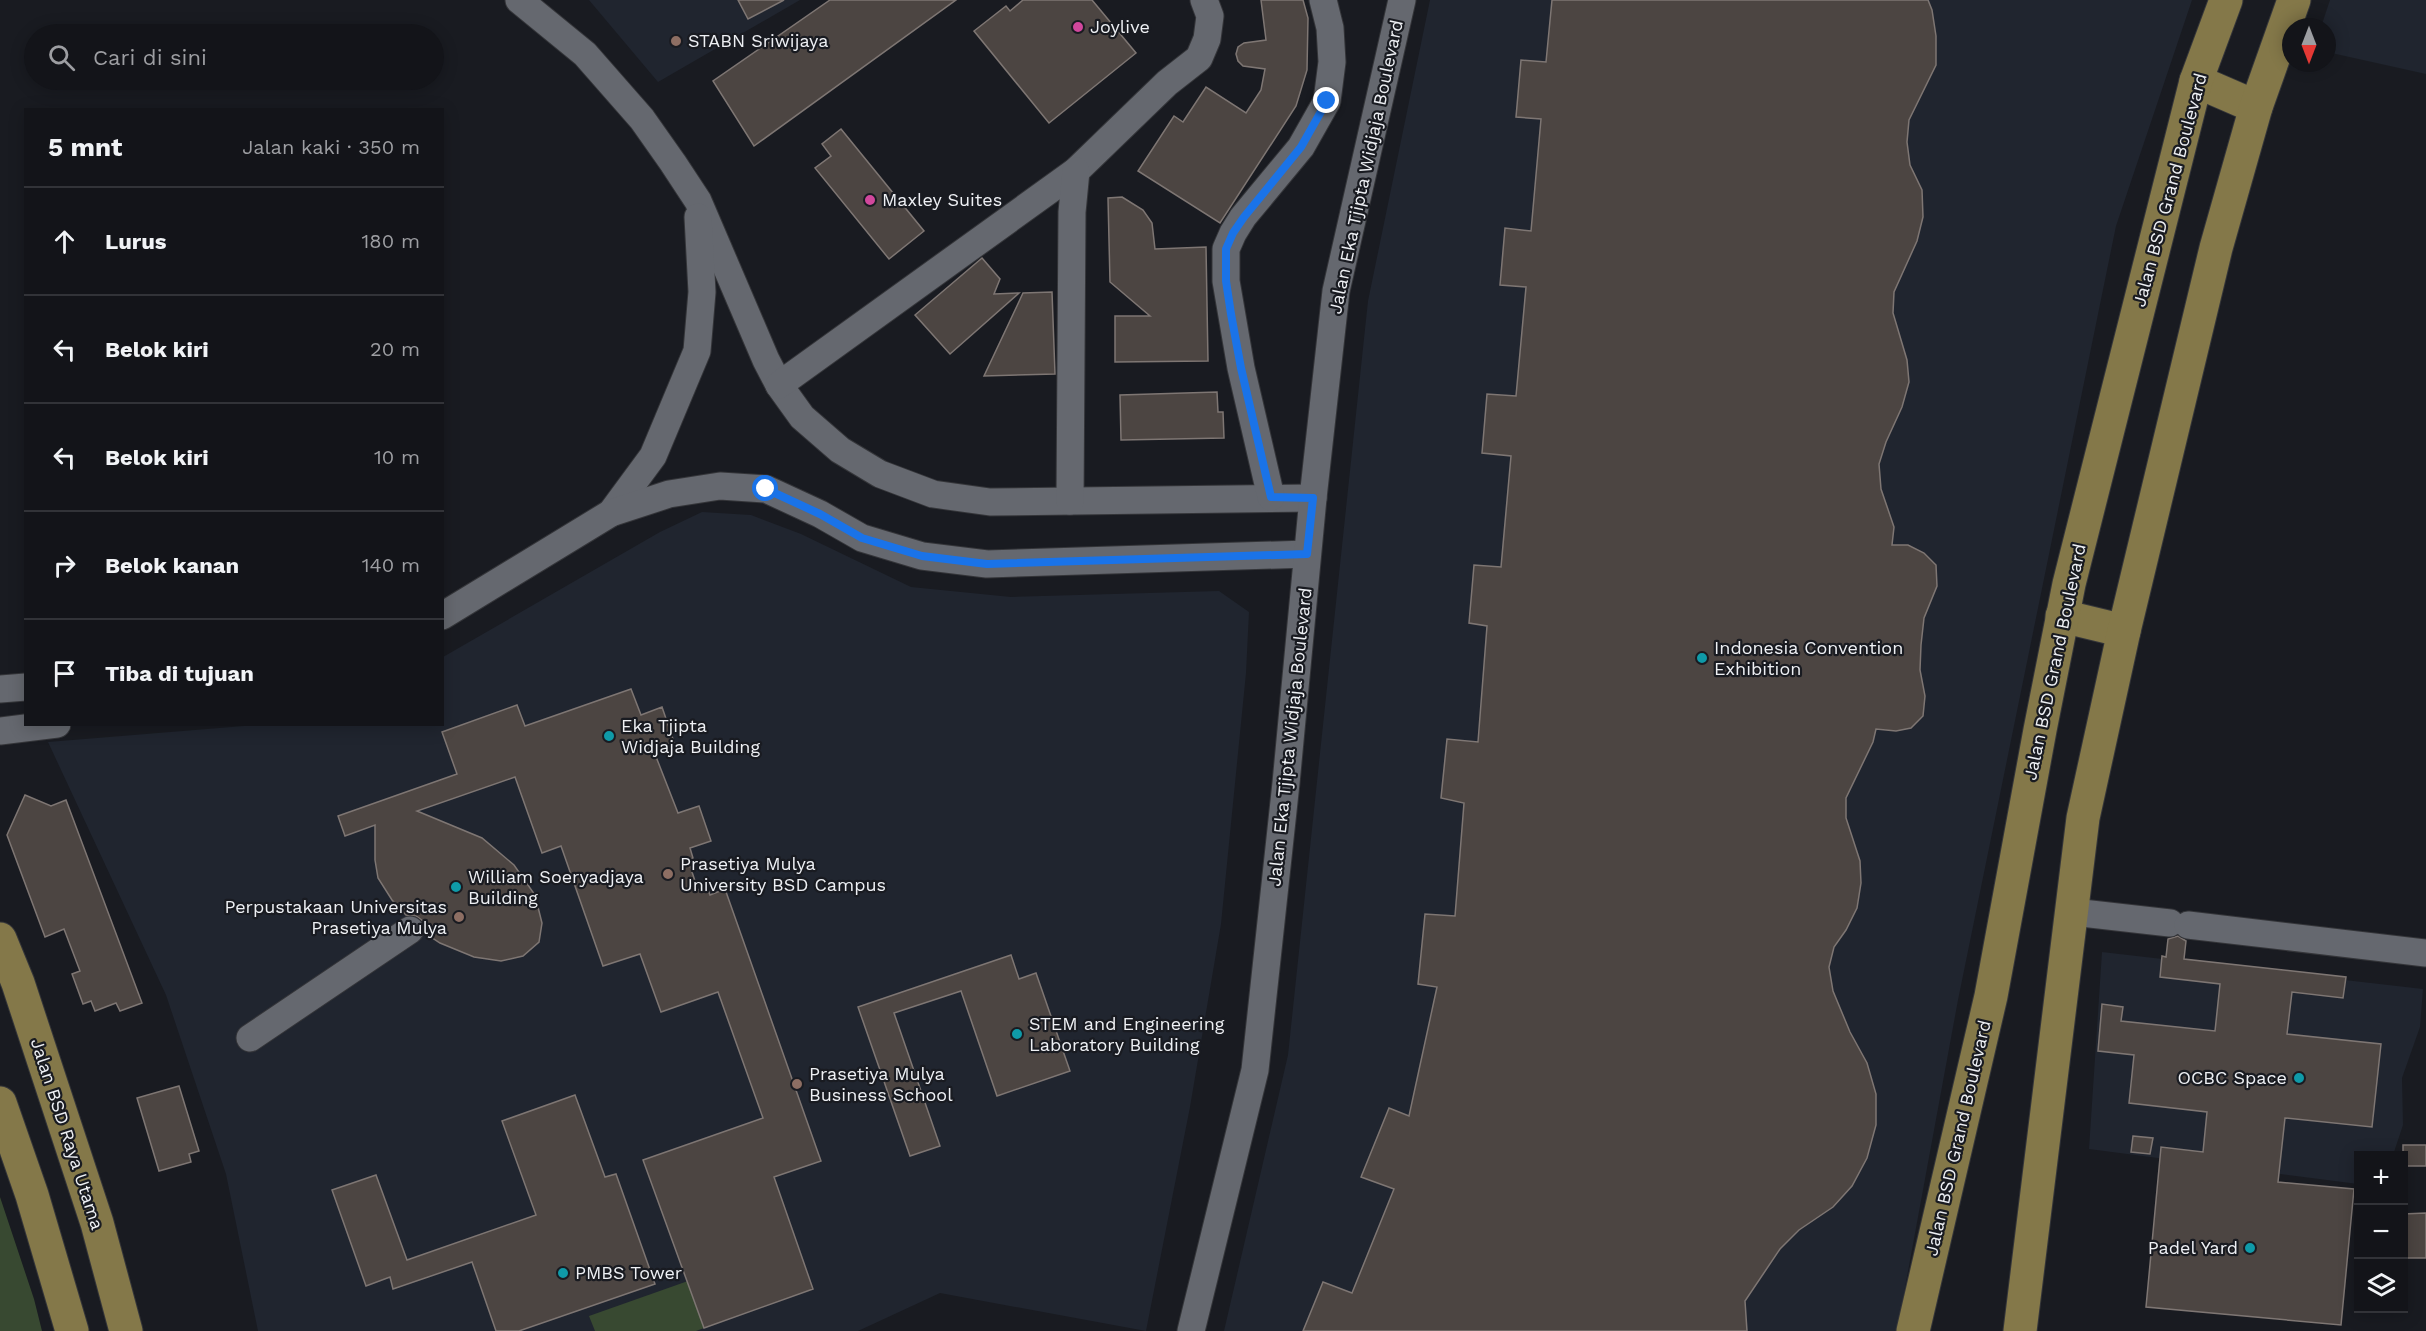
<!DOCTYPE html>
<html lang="id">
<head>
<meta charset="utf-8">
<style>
  :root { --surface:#131419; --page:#202126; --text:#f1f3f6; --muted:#9d9ea2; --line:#323338 }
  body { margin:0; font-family:"Work Sans",sans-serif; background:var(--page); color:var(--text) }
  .controls { position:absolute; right:18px; bottom:18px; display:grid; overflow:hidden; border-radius:0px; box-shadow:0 3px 15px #0003 }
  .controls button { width:54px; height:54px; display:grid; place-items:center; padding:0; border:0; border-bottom:2px solid var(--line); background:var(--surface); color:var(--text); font:30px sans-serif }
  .compass { position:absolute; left:2282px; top:18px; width:54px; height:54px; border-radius:50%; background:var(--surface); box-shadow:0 3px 15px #0003; rotate:180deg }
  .stop { position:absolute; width:18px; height:18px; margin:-14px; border:4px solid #1a73e8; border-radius:50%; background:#fff }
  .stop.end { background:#1a73e8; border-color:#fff; box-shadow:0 2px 6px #0008 }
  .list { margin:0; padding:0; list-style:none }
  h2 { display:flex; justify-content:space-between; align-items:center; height:78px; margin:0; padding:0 24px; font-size:26px }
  h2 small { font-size:20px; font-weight:400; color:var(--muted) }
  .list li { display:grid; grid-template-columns:39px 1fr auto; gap:18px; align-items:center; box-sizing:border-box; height:108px; padding:0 24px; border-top:2px solid var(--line) }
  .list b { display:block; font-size:22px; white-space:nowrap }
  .list em { font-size:20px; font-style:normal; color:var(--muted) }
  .icon { flex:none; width:33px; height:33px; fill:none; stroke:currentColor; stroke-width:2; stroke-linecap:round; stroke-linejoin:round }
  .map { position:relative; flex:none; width:2426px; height:1331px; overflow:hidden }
  .search { position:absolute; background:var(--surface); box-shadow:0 3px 15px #0003; left:24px; top:24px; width:420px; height:66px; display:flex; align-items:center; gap:15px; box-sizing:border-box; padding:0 21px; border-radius:33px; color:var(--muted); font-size:22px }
  .panel { position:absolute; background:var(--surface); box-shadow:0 3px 15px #0003; left:24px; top:108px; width:420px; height:618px; border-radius:0px }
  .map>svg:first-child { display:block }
  .built { fill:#20252f }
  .green { fill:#384931 }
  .building { fill:#4c4542; stroke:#7e7673; stroke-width:1.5 }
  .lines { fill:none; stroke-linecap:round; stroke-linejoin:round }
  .minor-casing { stroke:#343539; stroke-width:29 }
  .major-casing { stroke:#343539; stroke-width:35 }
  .minor { stroke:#65686f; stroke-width:27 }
  .major { stroke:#847849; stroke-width:33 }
  .route { stroke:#1a73e8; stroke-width:8 }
  .hotel-dot { fill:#d1479c; stroke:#191b21; stroke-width:2 }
  .education-dot { fill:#8d6e63; stroke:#191b21; stroke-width:2 }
  .culture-dot { fill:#0f9aa8; stroke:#191b21; stroke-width:2 }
  .labels { text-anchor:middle; stroke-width:4.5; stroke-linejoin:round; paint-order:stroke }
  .poi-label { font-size:18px; fill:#eef0f4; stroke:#191b21; text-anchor:start }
  .street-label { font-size:18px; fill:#eef0f4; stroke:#191b21 }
</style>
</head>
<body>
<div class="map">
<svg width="2426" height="1331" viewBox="0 0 2426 1331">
  <rect width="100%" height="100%" fill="#191b21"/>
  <g class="built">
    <polygon points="589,0 800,0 658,82"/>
    <polygon points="1430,0 2192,0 2116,226 1958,1000 1897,1331 1224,1331 1288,1055 1368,301"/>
    <polygon points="2330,0 2426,0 2426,74 2327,52 2327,27 2321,27"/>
    <polygon points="702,512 751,515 801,534 911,587 1011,597 1219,591 1249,612 1246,673 1221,924 1190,1107 1146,1331 940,1293 858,1331 258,1331 226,1174 166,995 48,742 257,725 442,724 443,657 660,532"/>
    <polygon points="2102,952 2423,989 2420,1027 2402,1078 2403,1125 2393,1155 2358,1156 2358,1184 2089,1149"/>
  </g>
  <g class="green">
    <polygon points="0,1197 34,1299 42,1331 0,1331"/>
    <polygon points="688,1281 704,1328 696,1331 595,1331 589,1316"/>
  </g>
  <g class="building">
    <polygon points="738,0 784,0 748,19"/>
    <polygon points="830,0 956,0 754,146 713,81"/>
    <polygon points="1023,0 1092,0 1136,53 1049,123 974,31 1006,6 1010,11"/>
    <polygon points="1261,0 1303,0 1308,18 1307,70 1296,106 1220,223 1138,171 1174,116 1183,122 1206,87 1246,113 1261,90 1265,69 1243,66 1238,61 1236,54 1238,47 1244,43 1266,40"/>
    <polygon points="1552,0 1928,0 1932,10 1936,36 1936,65 1909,120 1907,142 1910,165 1922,190 1923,217 1917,241 1894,292 1893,313 1907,360 1909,382 1902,407 1886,442 1879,464 1881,489 1894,527 1892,545 1908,545 1924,553 1936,565 1937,586 1924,618 1921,645 1920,670 1925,696 1923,716 1911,728 1896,731 1876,729 1873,742 1846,798 1846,818 1860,861 1861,883 1857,908 1846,930 1834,947 1829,967 1833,991 1850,1032 1867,1063 1876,1094 1876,1125 1867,1158 1852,1186 1833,1207 1799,1230 1780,1249 1745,1301 1747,1331 1303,1331 1323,1282 1352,1293 1394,1189 1361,1177 1389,1108 1409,1116 1437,987 1418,984 1425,914 1455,916 1464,803 1441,798 1447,739 1478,742 1487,626 1469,623 1474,565 1501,567 1511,456 1482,453 1487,394 1516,396 1526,287 1500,285 1505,228 1531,231 1541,119 1516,117 1521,60 1546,62"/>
    <polygon points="841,129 924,231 889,259 815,168 831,156 822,144"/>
    <polygon points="1122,197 1143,210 1152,223 1155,249 1206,247 1208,361 1115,362 1115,316 1150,316 1110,282 1108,198"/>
    <polygon points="982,258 1000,279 994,294 1019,293 950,354 915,315"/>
    <polygon points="1052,292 1055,374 984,376 1023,293"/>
    <polygon points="1217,392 1218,412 1223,412 1224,438 1121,440 1120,395"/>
    <polygon points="631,689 641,715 662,707 674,742 653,749 678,813 699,806 711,841 690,848 693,858 688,860 698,890 707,887 710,895 725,889 821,1161 774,1177 813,1289 704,1328 643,1160 763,1118 718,992 661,1012 640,954 603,966 561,846 542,853 515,777 417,811 482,838 514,865 535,895 542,923 539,942 523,956 501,961 474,957 440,943 425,933 423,921 416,916 406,915 392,900 378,878 375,860 375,825 345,836 338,816 457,774 442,732 517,705 525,726"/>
    <polygon points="25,795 51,806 66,800 142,1003 120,1011 116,1003 95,1011 91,1001 83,1004 72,974 80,971 64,929 45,937 7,835"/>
    <polygon points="2178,936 2186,941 2184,959 2346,977 2343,998 2292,992 2287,1034 2381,1044 2372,1127 2285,1118 2278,1182 2354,1189 2341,1325 2146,1307 2161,1147 2203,1152 2207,1112 2129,1103 2134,1055 2098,1051 2102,1004 2123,1007 2121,1021 2215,1031 2220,984 2160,977 2162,956 2166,957 2168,939"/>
    <polygon points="1011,955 1019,979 1036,973 1070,1071 997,1096 961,991 894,1013 940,1146 910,1156 858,1007"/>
    <polygon points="179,1086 199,1151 189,1154 191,1162 159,1171 137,1098"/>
    <polygon points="575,1095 605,1177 616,1174 655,1284 519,1331 496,1331 472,1262 393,1289 390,1277 366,1286 332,1190 376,1175 407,1260 536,1215 502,1121"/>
    <polygon points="2133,1136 2153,1138 2150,1154 2131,1152"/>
    <rect x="2403" y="1145" width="23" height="21"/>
    <polygon points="2426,1213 2426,1258 2403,1258 2403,1214"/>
  </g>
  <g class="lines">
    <g class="minor-casing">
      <g id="minor">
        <polyline points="519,0 585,54 642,119 673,163 698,201 766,360 779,385 802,417 840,450 880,474 933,494 990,502 1313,498"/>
        <polyline points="779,385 1076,171 1167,83 1199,58 1207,39 1210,16 1204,0"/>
        <polyline points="1271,497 1241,368 1226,281 1226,249 1233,233 1243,217 1301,147 1327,101 1332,62 1330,28 1323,0"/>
        <polyline points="1070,501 1072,212 1076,171"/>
        <polyline points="611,513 653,456 697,351 702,292 698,217"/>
        <polyline points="442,616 611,513 669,494 720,486 766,489 820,514 862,538 922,556 987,564 1307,554"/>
        <polyline points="0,689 26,687"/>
        <polyline points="0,731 57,724"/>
        <polyline points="2073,912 2170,923"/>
        <polyline points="2188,925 2426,953"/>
        <polyline points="250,1038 410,930"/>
        <polyline points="1191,1331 1255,1070 1286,783 1313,498 1336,291 1402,0"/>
      </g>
    </g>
    <g class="major-casing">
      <g id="major">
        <polyline points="2196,81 2256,107"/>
        <polyline points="2062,616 2124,631"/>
        <polyline points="0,939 18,983 97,1223 126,1331"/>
        <polyline points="0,1103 32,1195 72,1331"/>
        <polyline points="1913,1331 1991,996 2040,730 2069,584 2196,81 2226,0"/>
        <polyline points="2020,1331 2083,818 2124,631 2216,248 2256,107 2294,0"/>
      </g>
    </g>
    <use href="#minor" class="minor"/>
    <use href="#major" class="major"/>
  </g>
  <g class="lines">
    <polyline class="route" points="766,489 820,514 862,538 922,556 987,564 1307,554 1313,498 1271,497 1241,368 1231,314 1226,281 1226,249 1233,233 1244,217 1301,147 1327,101"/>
  </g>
  <g class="hotel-dot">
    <circle cx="1078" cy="27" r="6"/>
    <circle cx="870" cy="200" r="6"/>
  </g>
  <g class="education-dot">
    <circle cx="676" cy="41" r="6"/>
    <circle cx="668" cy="874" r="6"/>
    <circle cx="459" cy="917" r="6"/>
    <circle cx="797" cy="1084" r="6"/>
  </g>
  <g class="culture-dot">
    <circle cx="1702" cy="658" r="6"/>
    <circle cx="609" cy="736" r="6"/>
    <circle cx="456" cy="887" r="6"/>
    <circle cx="1017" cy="1034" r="6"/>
    <circle cx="2299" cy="1078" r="6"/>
    <circle cx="2250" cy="1248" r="6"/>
    <circle cx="563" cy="1273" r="6"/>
  </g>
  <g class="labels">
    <g class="poi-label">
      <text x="1090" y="33">Joylive</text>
      <text x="688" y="47">STABN Sriwijaya</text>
      <text x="882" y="206">Maxley Suites</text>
      <text x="1714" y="654">Indonesia Convention<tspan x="1714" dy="21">Exhibition</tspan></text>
      <text x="621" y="732">Eka Tjipta<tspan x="621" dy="21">Widjaja Building</tspan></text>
      <text x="680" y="870">Prasetiya Mulya<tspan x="680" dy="21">University BSD Campus</tspan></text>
      <text x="468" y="883">William Soeryadjaya<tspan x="468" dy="21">Building</tspan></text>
      <text x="447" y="913" text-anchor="end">Perpustakaan Universitas<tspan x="447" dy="21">Prasetiya Mulya</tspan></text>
      <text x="1029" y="1030">STEM and Engineering<tspan x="1029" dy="21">Laboratory Building</tspan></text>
      <text x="809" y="1080">Prasetiya Mulya<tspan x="809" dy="21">Business School</tspan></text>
      <text x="2287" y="1084" text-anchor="end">OCBC Space</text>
      <text x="2238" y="1254" text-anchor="end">Padel Yard</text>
      <text x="575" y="1279">PMBS Tower</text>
    </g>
    <g class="street-label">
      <text transform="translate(1366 167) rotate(-78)" y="6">Jalan Eka Tjipta Widjaja Boulevard</text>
      <text transform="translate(2170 190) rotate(-75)" y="6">Jalan BSD Grand Boulevard</text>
      <text transform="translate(2055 662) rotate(-78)" y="6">Jalan BSD Grand Boulevard</text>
      <text transform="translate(1290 737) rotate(-84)" y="6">Jalan Eka Tjipta Widjaja Boulevard</text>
      <text transform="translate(67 1134) rotate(72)" y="6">Jalan BSD Raya Utama</text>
      <text transform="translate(1958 1138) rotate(-77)" y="6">Jalan BSD Grand Boulevard</text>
    </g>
  </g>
</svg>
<div class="controls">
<button>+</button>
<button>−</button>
<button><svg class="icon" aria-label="layers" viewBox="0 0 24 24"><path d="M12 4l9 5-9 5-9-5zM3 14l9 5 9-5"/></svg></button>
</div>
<svg class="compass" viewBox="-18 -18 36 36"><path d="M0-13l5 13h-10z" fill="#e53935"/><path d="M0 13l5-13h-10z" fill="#9d9ea2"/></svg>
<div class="stop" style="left:766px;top:489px"></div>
<div class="stop end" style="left:1327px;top:101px"></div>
<div class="search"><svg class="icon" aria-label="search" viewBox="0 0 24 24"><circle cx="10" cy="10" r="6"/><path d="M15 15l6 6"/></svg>Cari di sini</div>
<section class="panel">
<h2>5 mnt<small>Jalan kaki · 350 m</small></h2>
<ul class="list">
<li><svg class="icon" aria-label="ahead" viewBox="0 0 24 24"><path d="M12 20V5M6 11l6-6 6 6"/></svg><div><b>Lurus</b></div><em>180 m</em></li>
<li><svg class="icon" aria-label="left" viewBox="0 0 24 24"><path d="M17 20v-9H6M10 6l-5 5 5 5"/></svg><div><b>Belok kiri</b></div><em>20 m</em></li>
<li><svg class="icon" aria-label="left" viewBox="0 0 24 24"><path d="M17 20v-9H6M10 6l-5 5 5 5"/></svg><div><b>Belok kiri</b></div><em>10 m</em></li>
<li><svg class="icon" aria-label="right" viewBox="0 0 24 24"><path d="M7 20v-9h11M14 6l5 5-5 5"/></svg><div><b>Belok kanan</b></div><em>140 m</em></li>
<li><svg class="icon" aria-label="arrive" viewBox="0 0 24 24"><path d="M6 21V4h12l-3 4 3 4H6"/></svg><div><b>Tiba di tujuan</b></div></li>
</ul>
</section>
</div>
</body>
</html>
